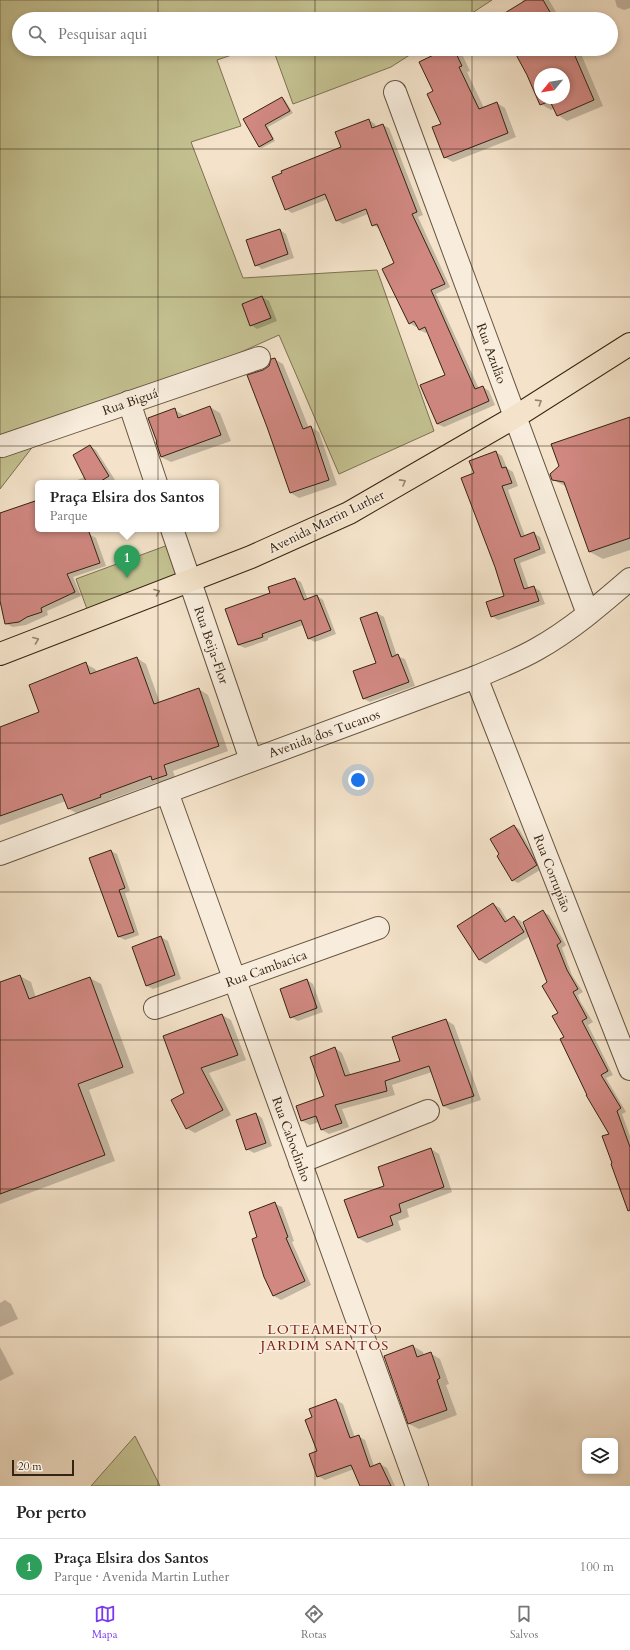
<!DOCTYPE html>
<html lang="pt">
<head>
<meta charset="utf-8">
<style>
  :root { --surface:#fff; --page:#f6f6f6; --text:#222; --muted:#767676; --line:#e0e0e0; --accent:#7c3aed }
  body { margin:0; font-family:Cardo,serif; background:var(--page); color:var(--text) }
  .controls { position:absolute; right:12px; bottom:12px; display:grid; overflow:hidden; border-radius:6px; box-shadow:0 2px 6px #0003 }
  .controls button { width:36px; height:36px; display:grid; place-items:center; padding:0; border:0; border-bottom:1px solid var(--line); background:var(--surface); color:var(--text); font:20px sans-serif }
  .compass { position:absolute; left:534px; top:68px; width:36px; height:36px; border-radius:50%; background:var(--surface); box-shadow:0 2px 6px #0003; rotate:240deg }
  .scale { position:absolute; left:12px; bottom:10px; width:62px; box-sizing:border-box; padding-left:4px; border:2px solid #352412; border-top:0; font-size:11px; line-height:14px; white-space:nowrap; color:#352412; -webkit-text-stroke:3px #f8eddd; paint-order:stroke }
  .you { position:absolute; left:358px; top:780px; width:14px; height:14px; margin:-10px; border:3px solid #fff; border-radius:50%; background:#1a73e8; box-shadow:0 0 0 6px #1a73e833 }
  .badge { display:grid; place-items:center; width:26px; height:26px; border-radius:50%; background:var(--accent); color:#fff; font-size:13px; font-weight:700 }
  .pin { position:absolute; translate:-50% -33px; filter:drop-shadow(0 1px 2px #0008) }
  .pin::after { content:''; position:absolute; top:21px; width:14px; height:12px; background:inherit; clip-path:polygon(0 0,100% 0,50% 100%) }
  .popup { position:absolute; left:35px; top:480px; width:184px; height:52px; box-sizing:border-box; display:grid; place-content:center; border-radius:6px; background:var(--surface); filter:drop-shadow(0 1px 3px #0005); font-size:13px; white-space:nowrap; color:var(--muted) }
  .popup b { font-size:15px; color:var(--text) }
  .popup::after { content:''; position:absolute; left:50%; top:100%; margin-left:-8px; border:8px solid transparent; border-top-color:var(--surface) }
  .list { margin:0; padding:0; list-style:none }
  h2 { display:flex; justify-content:space-between; align-items:center; height:52px; margin:0; padding:0 16px; font-size:17px }
  h2 small { font-size:13px; font-weight:400; color:var(--muted) }
  .list li { display:grid; grid-template-columns:26px 1fr auto; gap:12px; align-items:center; box-sizing:border-box; height:56px; padding:0 16px; border-top:1px solid var(--line) }
  .list b { display:block; font-size:15px; white-space:nowrap }
  .list p { margin:0; font-size:13px; white-space:nowrap; color:var(--muted) }
  .list em { font-size:13px; font-style:normal; color:var(--muted) }
  .icon { flex:none; width:22px; height:22px; fill:none; stroke:currentColor; stroke-width:2; stroke-linecap:round; stroke-linejoin:round }
  .map { position:relative; flex:none; width:630px; height:1486px; overflow:hidden }
  .search { position:absolute; background:var(--surface); box-shadow:0 2px 6px #0003; left:12px; right:12px; top:12px; height:44px; display:flex; align-items:center; gap:10px; box-sizing:border-box; padding:0 14px; border-radius:22px; color:var(--muted); font-size:15px }
  .sheet { height:108px; background:var(--surface) }
  nav { display:flex; justify-content:space-around; align-items:center; box-sizing:border-box; height:56px; border-top:1px solid var(--line); background:var(--surface); font-size:11px; color:var(--muted) }
  nav a { display:grid; justify-items:center; gap:2px }
  nav .on { color:var(--accent) }
  .map>svg:first-child { display:block }
  .green { fill:#c4c191; stroke:#7c7252 }
  .shadow { fill:#0003; fill-rule:evenodd }
  .building { fill:#d08881; stroke:#352412; fill-rule:evenodd }
  .lines { fill:none; stroke-linecap:round; stroke-linejoin:round }
  .minor-casing { stroke:#655440; stroke-width:24 }
  .major-casing { stroke:#352412; stroke-width:24 }
  .minor { stroke:#f8eddd; stroke-width:22 }
  .major { stroke:#f4e3ca; stroke-width:22 }
  .oneway { stroke:#94846e }
  .grid { fill:none; stroke:#352412; stroke-width:1; stroke-opacity:0.55 }
  .labels { text-anchor:middle; stroke-width:3; stroke-linejoin:round; paint-order:stroke }
  .street-label { font-size:13px; fill:#352412; stroke:#f8eddd }
  .neighbourhood-label { font-size:14px; letter-spacing:1px; fill:#7a1f14; stroke:#f8eddd }
</style>
</head>
<body>
<div class="map">
<svg width="630" height="1486" viewBox="0 0 630 1486">
  <rect width="100%" height="100%" fill="#f4e3ca"/>
  <filter id="stains"><feTurbulence type="fractalNoise" baseFrequency=".005" numOctaves="4"/><feColorMatrix values="0 0 0 0 .2 0 0 0 0 .09 0 0 0 0 .02 0 0 0 .5 -.17"/></filter>
  <radialGradient id="worn" r=".72"><stop offset=".6" stop-color="#630" stop-opacity="0"/><stop offset="1" stop-color="#630" stop-opacity=".3"/></radialGradient>
  <g class="green">
    <polygon points="0,0 492,0 463,19 19,19 19,49 249,49 217,60 241,126 191,142 243,278 377,270 434,431 339,474 279,335 34,445 0,489"/>
    <polygon points="273,49 419,49 391,67 293,104"/>
    <polygon points="168,545 179,576 87,609 76,579"/>
    <polygon points="135,1436 160,1486 91,1486"/>
  </g>
  <g class="shadow">
    <polygon points="522,0 549,0 560,19 496,19 524,3"/>
    <polygon points="615,0 630,0 630,8 624,10 617,7"/>
    <polygon points="448,49 455,49 461,52 470,71 467,72 484,108 497,103 505,108 516,137 453,162 444,157 442,124 434,92"/>
    <path d="M514 49 572 50 582 56 603 106 567 121 558 115 555 108 551 110 541 104 528 74ZM540 74H564V98H540Z"/>
    <polygon points="282,98 285,100 293,113 268,127 275,141 262,148 259,147 245,119"/>
    <polygon points="369,120 375,124 376,127 383,125 389,128 423,215 418,217 450,287 436,294 479,389 483,387 489,391 495,405 444,427 437,424 446,376 428,332 426,333 419,330 418,326 416,327 409,323 396,264 380,229 373,225 368,214 343,224 336,220 328,199 292,213 286,209"/>
    <polygon points="280,230 286,234 294,258 262,269 256,265"/>
    <polygon points="262,297 269,301 277,321 257,329 251,325"/>
    <polygon points="274,359 283,364 309,428 311,427 319,432 337,485 299,498 291,493 268,427 264,371 269,367"/>
    <polygon points="210,407 220,413 231,441 171,462 161,457 175,410 185,416"/>
    <polygon points="630,418 630,550 603,559 590,552 567,487 553,480"/>
    <polygon points="90,446 96,450 115,480 110,483 70,483 85,477"/>
    <polygon points="496,452 502,456 507,468 513,472 518,486 508,490 525,536 533,533 540,537 546,553 520,563 529,589 534,587 540,591 545,604 498,620 492,616 506,597 475,474"/>
    <polygon points="38,501 38,529 88,529 89,534 96,538 106,566 73,577 81,596 47,611 48,615 26,625 13,627 6,624 0,597 0,516"/>
    <polygon points="295,579 301,582 308,600 317,596 323,600 336,634 315,642 309,639 303,625 268,638 268,640 245,648 238,645"/>
    <polygon points="377,613 384,617 397,656 405,659 415,686 370,702 364,699 377,663"/>
    <polygon points="137,658 146,664 160,703 199,689 208,695 228,751 173,771 176,780 163,785 158,782 109,800 110,803 78,814 69,809 66,801 0,825 0,728 40,712 86,664 95,669 97,672"/>
    <polygon points="514,826 519,829 542,869 518,883 512,880 500,855"/>
    <polygon points="111,851 117,854 130,891 125,893 139,935 125,940 119,937 90,858"/>
    <polygon points="493,904 500,908 508,921 514,917 521,921 525,929 543,912 549,915 566,945 562,948 572,975 583,992 578,995 580,1001 593,1022 588,1025 613,1075 606,1078 626,1112 622,1114 630,1136 630,1213 612,1165 614,1164 610,1134 588,1095 566,1037 559,1013 548,983 530,936 486,964 479,960"/>
    <polygon points="161,937 168,941 181,979 153,989 147,986"/>
    <polygon points="20,976 31,982 36,998 90,978 101,984 134,1073 89,1090 115,1161 0,1204 0,983"/>
    <polygon points="307,980 313,984 323,1012 298,1021 291,1017"/>
    <polygon points="222,1015 231,1020 246,1060 209,1073 231,1115 195,1133 186,1128 186,1093"/>
    <polygon points="446,1020 454,1025 481,1100 451,1110 443,1106 432,1072 392,1085 395,1095 342,1109 349,1127 329,1134 322,1130 319,1122 310,1125 302,1121 325,1097 335,1048 342,1053 351,1076 402,1062"/>
    <polygon points="256,1114 262,1118 272,1146 254,1153 247,1149"/>
    <polygon points="431,1149 439,1154 452,1192 407,1209 409,1217 398,1221 401,1230 367,1243 358,1238"/>
    <polygon points="275,1204 282,1207 294,1241 292,1242 311,1285 281,1300 274,1296 265,1277"/>
    <polygon points="5,1300 11,1304 18,1319 0,1327 0,1303"/>
    <polygon points="413,1346 423,1352 424,1356 430,1353 440,1359 449,1384 446,1385 457,1415 419,1429 409,1424 385,1357"/>
    <polygon points="0,1347 14,1374 0,1381"/>
    <polygon points="336,1400 343,1404 355,1438 358,1436 365,1440 374,1466 380,1464 387,1468 395,1486 361,1486 354,1469 325,1480 318,1476 318,1451 314,1418"/>
  </g>
  <g class="building">
    <polygon points="526,0 543,0 554,19 495,19"/>
    <polygon points="446,49 454,49 462,66 459,67 479,109 497,102 508,133 444,158 432,127 441,124 427,94 433,91 419,62"/>
    <path d="M513 49H572L594 100 557 116 550 101 540 105 527 75ZM540 74H564V98H540Z"/>
    <polygon points="282,97 290,111 265,125 273,139 259,147 243,119"/>
    <polygon points="369,119 372,128 383,124 417,212 412,214 445,284 431,290 475,389 483,386 489,401 437,424 420,385 445,375 425,327 419,330 414,321 409,324 382,269 394,263 377,224 372,226 366,209 336,221 325,194 285,210 272,177 282,173 281,171 341,147 335,132"/>
    <polygon points="280,229 288,254 255,266 246,240"/>
    <polygon points="262,296 271,318 250,326 242,304"/>
    <polygon points="275,358 303,429 311,426 329,480 290,493 267,427 247,375 263,370 269,366 271,359"/>
    <polygon points="210,406 221,435 161,457 156,442 157,442 148,418 175,408 178,418"/>
    <polygon points="630,417 630,538 589,552 564,482 552,480 550,474 559,466 551,444"/>
    <polygon points="90,445 109,476 98,483 87,483 73,455"/>
    <polygon points="496,451 502,468 506,467 512,483 502,486 521,537 534,532 540,549 514,559 524,589 534,586 539,601 491,617 486,602 504,596 495,567 461,478 474,473 469,461"/>
    <polygon points="38,500 38,529 88,529 100,563 67,574 75,592 41,608 42,612 27,617 19,622 5,624 0,601 0,513"/>
    <polygon points="295,578 304,600 317,595 331,630 308,639 301,620 262,634 263,637 238,645 225,609 270,593 268,587"/>
    <polygon points="377,612 392,657 398,654 409,682 363,699 353,671 376,663 360,618"/>
    <polygon points="137,657 154,704 199,688 219,746 164,765 167,775 152,780 151,776 100,795 101,797 68,809 62,794 0,816 0,727 39,712 29,685 86,662 90,674"/>
    <polygon points="514,825 537,865 512,881 497,856 499,854 490,839"/>
    <polygon points="111,850 125,888 119,890 134,932 118,937 89,858"/>
    <polygon points="493,903 505,922 514,916 524,932 479,960 457,926"/>
    <polygon points="543,910 561,942 557,945 567,970 578,989 573,992 587,1018 582,1021 608,1071 601,1075 621,1108 617,1111 630,1147 630,1210 628,1211 611,1164 612,1163 602,1136 609,1134 586,1095 587,1095 560,1039 564,1037 552,1016 558,1013 542,986 547,982 523,922"/>
    <polygon points="161,936 175,975 146,986 132,947"/>
    <polygon points="20,975 29,999 90,977 123,1067 78,1084 105,1155 0,1194 0,982"/>
    <polygon points="307,979 317,1008 290,1018 280,989"/>
    <polygon points="222,1014 238,1055 201,1068 223,1110 186,1129 171,1100 184,1093 163,1036"/>
    <polygon points="446,1019 474,1096 443,1106 429,1066 385,1081 387,1091 335,1105 342,1123 321,1130 316,1116 301,1121 296,1106 324,1096 310,1057 335,1047 345,1076 400,1061 392,1037"/>
    <polygon points="256,1113 266,1143 246,1150 236,1120"/>
    <polygon points="431,1148 444,1187 399,1204 401,1212 390,1216 393,1225 358,1238 344,1200 384,1186 378,1167"/>
    <polygon points="275,1202 288,1237 286,1238 305,1281 273,1296 264,1277 252,1239 257,1237 249,1212"/>
    <polygon points="413,1345 417,1357 431,1352 440,1378 437,1380 447,1410 408,1424 384,1356"/>
    <polygon points="336,1399 350,1438 359,1435 370,1467 380,1463 391,1486 360,1486 351,1465 317,1477 309,1454 317,1451 305,1420 312,1417 309,1409"/>
  </g>
  <g class="lines">
    <g class="minor-casing">
      <g id="minor">
        <polyline points="395,92 588,614"/>
        <polyline points="129,402 156,483"/>
        <polyline points="2,446 259,358"/>
        <polyline points="172,529 251,760"/>
        <polyline points="476,677 630,1069"/>
        <polyline points="167,792 417,1486"/>
        <path d="M0 854 476 677C497 668 518 660 537 649 571 630 601 604 630 579"/>
        <polyline points="155,1008 378,928"/>
        <polyline points="300,1162 428,1111"/>
      </g>
    </g>
    <g class="major-casing">
      <polyline id="major" points="0,654 251,557 349,513 515,417 630,344"/>
    </g>
    <use href="#minor" class="minor"/>
    <use href="#major" class="major"/>
  </g>
  <defs><path id="oneway-chevron" d="M-2-3.5L2.5 0L-2 3.5" fill="none" stroke-width="1.6" stroke-linecap="round" stroke-linejoin="round"/></defs>
  <g class="oneway">
    <use href="#oneway-chevron" transform="translate(539 402) rotate(-32)"/>
    <use href="#oneway-chevron" transform="translate(403 482) rotate(-29)"/>
    <use href="#oneway-chevron" transform="translate(157 592) rotate(-21)"/>
    <use href="#oneway-chevron" transform="translate(36 640) rotate(-21)"/>
  </g>
  <path class="grid" d="M158 0V19M315 0V19M472 0V19M158 49V1486M315 49V1486M472 49V1486M0 149H630M0 297H630M0 446H630M0 594H630M0 743H630M0 892H630M0 1040H630M0 1189H630M0 1337H630"/>
  <g class="labels">
    <g class="street-label">
      <text transform="translate(492 353) rotate(70)" y="5">Rua Azulão</text>
      <text transform="translate(130 401) rotate(-19)" y="5">Rua Biguá</text>
      <text transform="translate(326 521) rotate(-26)" y="5">Avenida Martin Luther</text>
      <text transform="translate(212 645) rotate(71)" y="5">Rua Beija-Flor</text>
      <text transform="translate(324 733) rotate(-20)" y="5">Avenida dos Tucanos</text>
      <text transform="translate(553 873) rotate(69)" y="5">Rua Corrupião</text>
      <text transform="translate(266 968) rotate(-20)" y="5">Rua Cambacica</text>
      <text transform="translate(292 1139) rotate(70)" y="5">Rua Caboclinho</text>
    </g>
    <g class="neighbourhood-label">
      <text x="325" y="1334">LOTEAMENTO<tspan x="325" dy="16">JARDIM SANTOS</tspan></text>
    </g>
  </g>
  <rect width="100%" height="100%" filter="url(#stains)"/>
  <rect width="100%" height="100%" fill="url(#worn)"/>
</svg>
<div class="controls">
<button><svg class="icon" aria-label="layers" viewBox="0 0 24 24"><path d="M12 4l9 5-9 5-9-5zM3 14l9 5 9-5"/></svg></button>
</div>
<svg class="compass" viewBox="-18 -18 36 36"><path d="M0-13l5 13h-10z" fill="#e53935"/><path d="M0 13l5-13h-10z" fill="#767676"/></svg>
<div class="scale">20 m</div>
<div class="you"></div>
<div class="pin badge" style="left:127px;top:578px;background:#2e9e5b">1</div>
<div class="popup"><b>Praça Elsira dos Santos</b>Parque</div>
<div class="search"><svg class="icon" aria-label="search" viewBox="0 0 24 24"><circle cx="10" cy="10" r="6"/><path d="M15 15l6 6"/></svg>Pesquisar aqui</div>
</div>
<section class="sheet">
<h2>Por perto<small></small></h2>
<ul class="list">
<li><span class="badge" style="background:#2e9e5b">1</span><div><b>Praça Elsira dos Santos</b><p>Parque · Avenida Martin Luther</p></div><em>100 m</em></li>
</ul>
</section>
<nav>
<a class="on"><svg class="icon" aria-label="map" viewBox="0 0 24 24"><path d="M3 6l6-2 6 2 6-2v14l-6 2-6-2-6 2zM9 4v14M15 6v14"/></svg>Mapa</a>
<a><svg class="icon" aria-label="directions" viewBox="0 0 24 24"><path d="M12 3l9 9-9 9-9-9zM9 14v-3h6M13 9l2 2-2 2"/></svg>Rotas</a>
<a><svg class="icon" aria-label="saved" viewBox="0 0 24 24"><path d="M7 4h10v16l-5-4-5 4z"/></svg>Salvos</a>
</nav>
</body>
</html>
